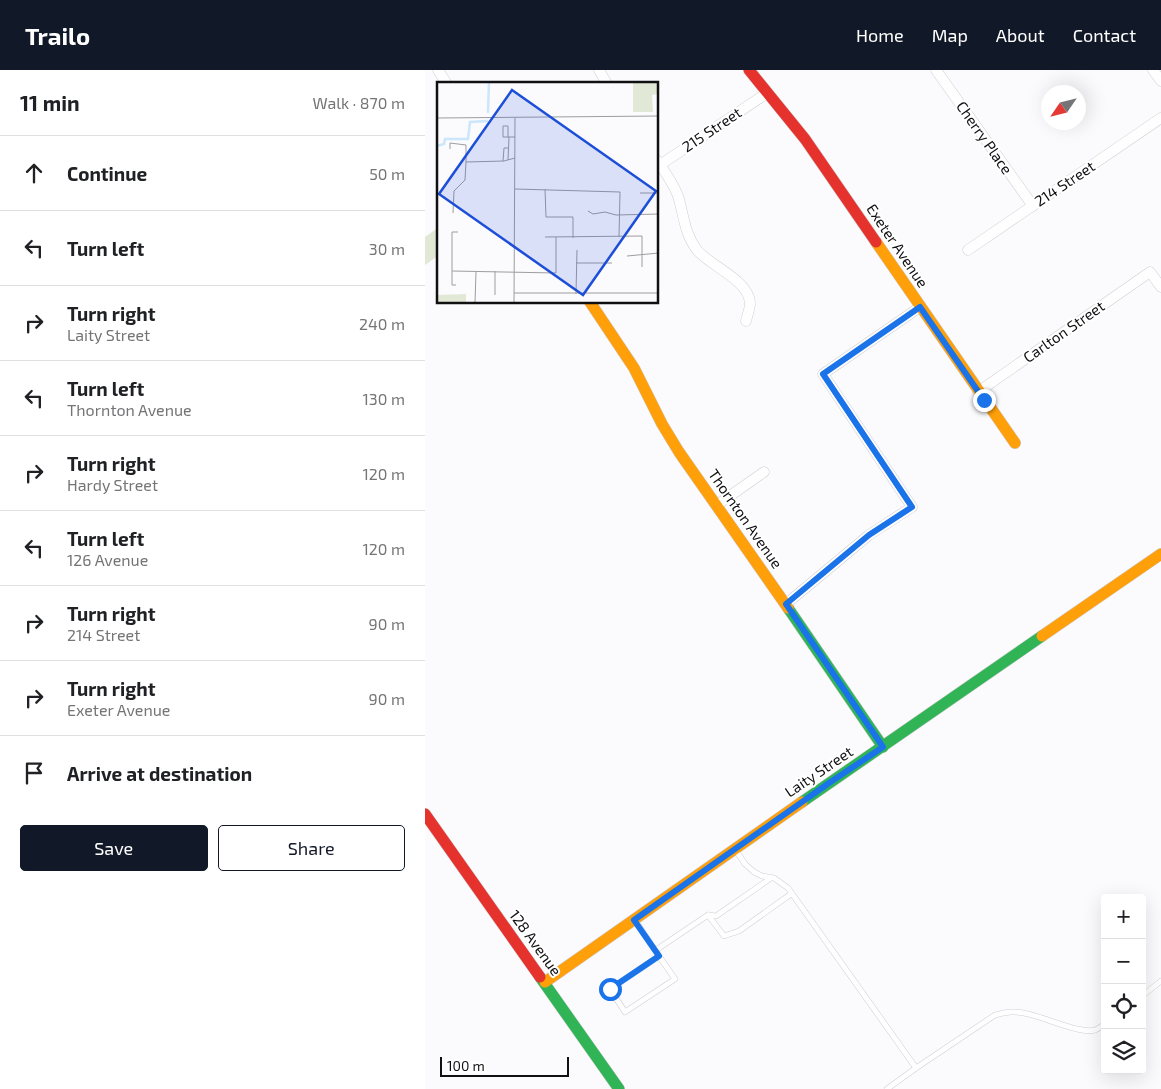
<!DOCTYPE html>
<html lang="en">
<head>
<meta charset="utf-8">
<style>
  :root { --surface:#fff; --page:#f2f2f2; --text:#202124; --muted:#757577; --line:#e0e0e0; --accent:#111827 }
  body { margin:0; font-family:"Exo 2",sans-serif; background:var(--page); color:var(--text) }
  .controls { position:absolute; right:15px; bottom:15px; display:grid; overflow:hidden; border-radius:5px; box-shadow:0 5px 20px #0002 }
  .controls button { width:45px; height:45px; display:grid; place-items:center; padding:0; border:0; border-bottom:1px solid var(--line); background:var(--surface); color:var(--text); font:25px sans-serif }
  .compass { position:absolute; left:616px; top:15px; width:45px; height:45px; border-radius:50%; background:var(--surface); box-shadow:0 5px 20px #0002; rotate:235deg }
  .scale { position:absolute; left:15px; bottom:12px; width:129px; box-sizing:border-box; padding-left:5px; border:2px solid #101012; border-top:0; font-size:14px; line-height:18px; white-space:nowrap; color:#101012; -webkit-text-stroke:4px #fff; paint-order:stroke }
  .stop { position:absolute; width:15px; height:15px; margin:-11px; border:4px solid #1a73e8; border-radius:50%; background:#fff }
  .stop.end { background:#1a73e8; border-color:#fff; box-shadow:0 1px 5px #0008 }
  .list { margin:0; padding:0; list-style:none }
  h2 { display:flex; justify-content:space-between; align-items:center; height:65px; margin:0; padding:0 20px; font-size:21px }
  h2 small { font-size:16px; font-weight:400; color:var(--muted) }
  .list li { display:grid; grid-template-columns:32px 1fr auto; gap:15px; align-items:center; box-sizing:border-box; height:75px; padding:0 20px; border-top:1px solid var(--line) }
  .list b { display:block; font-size:19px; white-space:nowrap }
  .list p { margin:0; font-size:16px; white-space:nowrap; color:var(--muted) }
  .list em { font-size:16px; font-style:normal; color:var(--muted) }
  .actions { display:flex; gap:10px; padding:15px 20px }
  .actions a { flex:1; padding:11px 0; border:1px solid var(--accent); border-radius:5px; text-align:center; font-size:18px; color:var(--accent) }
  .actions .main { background:var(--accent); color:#fff }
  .icon { flex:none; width:28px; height:28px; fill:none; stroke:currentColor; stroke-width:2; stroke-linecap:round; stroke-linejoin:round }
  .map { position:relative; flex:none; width:736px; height:1019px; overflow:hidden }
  header { display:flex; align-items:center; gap:30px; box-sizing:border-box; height:70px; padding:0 25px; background:var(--accent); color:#fff }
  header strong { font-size:24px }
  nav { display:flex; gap:28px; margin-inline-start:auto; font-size:18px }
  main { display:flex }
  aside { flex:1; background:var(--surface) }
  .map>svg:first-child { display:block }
  .grass { fill:#e1e8d6 }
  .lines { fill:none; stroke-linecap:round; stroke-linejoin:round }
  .lane-casing { stroke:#cfcfd2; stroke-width:6 }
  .street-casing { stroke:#cfcfd2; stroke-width:11 }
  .fast-casing { stroke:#cfcfd2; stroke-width:12 }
  .slow-casing { stroke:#cfcfd2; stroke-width:12 }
  .jam-casing { stroke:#cfcfd2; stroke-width:12 }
  .lane { stroke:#fefeff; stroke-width:5 }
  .street { stroke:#fefeff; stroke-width:10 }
  .fast { stroke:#30b455; stroke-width:11 }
  .slow { stroke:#ff9f0a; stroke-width:11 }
  .jam { stroke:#e5322d; stroke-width:11 }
  .route { stroke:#1a73e8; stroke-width:6 }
  .labels { text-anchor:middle; stroke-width:4; stroke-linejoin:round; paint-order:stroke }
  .street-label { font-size:15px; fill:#101012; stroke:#fff }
  .inset-river { fill:none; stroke:#cce6fb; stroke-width:2.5 }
  .inset-road { fill:none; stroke:#9d9c9f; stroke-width:1 }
  .view { fill:#1d4ed8; fill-opacity:0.15; stroke:#1d4ed8; stroke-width:2.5 }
  .inset-edge { fill:none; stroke:#101012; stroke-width:2.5 }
</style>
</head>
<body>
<header>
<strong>Trailo</strong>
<nav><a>Home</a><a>Map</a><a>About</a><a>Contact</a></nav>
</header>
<main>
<aside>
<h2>11 min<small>Walk · 870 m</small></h2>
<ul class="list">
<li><svg class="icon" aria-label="ahead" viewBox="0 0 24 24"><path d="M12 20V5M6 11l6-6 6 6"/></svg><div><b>Continue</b></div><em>50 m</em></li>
<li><svg class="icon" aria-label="left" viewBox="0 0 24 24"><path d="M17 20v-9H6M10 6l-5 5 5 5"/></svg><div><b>Turn left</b></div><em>30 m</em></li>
<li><svg class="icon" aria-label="right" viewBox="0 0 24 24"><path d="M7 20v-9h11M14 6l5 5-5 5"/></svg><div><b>Turn right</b><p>Laity Street</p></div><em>240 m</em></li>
<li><svg class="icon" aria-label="left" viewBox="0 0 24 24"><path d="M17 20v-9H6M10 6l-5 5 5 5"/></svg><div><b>Turn left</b><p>Thornton Avenue</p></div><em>130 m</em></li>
<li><svg class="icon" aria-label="right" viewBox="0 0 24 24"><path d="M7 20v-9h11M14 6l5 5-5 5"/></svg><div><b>Turn right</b><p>Hardy Street</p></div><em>120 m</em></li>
<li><svg class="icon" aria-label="left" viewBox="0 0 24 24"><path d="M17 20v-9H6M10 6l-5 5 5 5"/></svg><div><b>Turn left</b><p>126 Avenue</p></div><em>120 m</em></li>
<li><svg class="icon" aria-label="right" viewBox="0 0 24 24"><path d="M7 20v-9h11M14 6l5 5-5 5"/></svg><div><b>Turn right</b><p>214 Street</p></div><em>90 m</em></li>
<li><svg class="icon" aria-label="right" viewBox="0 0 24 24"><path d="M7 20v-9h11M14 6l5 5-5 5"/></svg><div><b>Turn right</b><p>Exeter Avenue</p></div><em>90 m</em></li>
<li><svg class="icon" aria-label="arrive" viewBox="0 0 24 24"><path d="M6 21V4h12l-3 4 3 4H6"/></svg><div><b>Arrive at destination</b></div></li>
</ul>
<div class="actions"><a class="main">Save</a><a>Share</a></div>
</aside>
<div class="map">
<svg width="736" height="1019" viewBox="0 0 736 1019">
  <rect width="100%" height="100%" fill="#fbfafd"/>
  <polygon class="grass" points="14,157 14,185 0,195 0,167"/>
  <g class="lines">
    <g class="lane-casing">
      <g id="lane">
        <polyline points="310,779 320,794 329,802 337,806 349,808 363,818 491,998 462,1019"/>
        <polyline points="283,845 299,866 314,861 366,824"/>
        <polyline points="210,850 234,886 185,919 200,942 250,909 234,886"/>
        <polyline points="231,880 283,845 291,846 346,808"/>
        <polyline points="717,926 736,911"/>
        <path d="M491 998 570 945C575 944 581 942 586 942 608 940 651 965 670 960 673 959 677 956 680 954"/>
      </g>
    </g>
    <g class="street-casing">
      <g id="street">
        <polyline points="13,0 22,14"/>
        <polyline points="174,0 182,14"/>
        <polyline points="511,0 608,136"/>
        <polyline points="728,0 736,11"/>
        <path d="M232 90C240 102 248 113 253 126 259 145 259 163 272 180 285 196 324 210 325 233 325 239 322 246 321 251"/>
        <polyline points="232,97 342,23"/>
        <polyline points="543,180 736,48"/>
        <polyline points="553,322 725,202 736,217"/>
        <polyline points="292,435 339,402"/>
        <polyline points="361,534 444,465 487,437 398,304 495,237"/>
      </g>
    </g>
    <g class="fast-casing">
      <g id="fast">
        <polyline points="363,538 458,677"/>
        <polyline points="377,732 617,566"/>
        <polyline points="115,907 194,1019"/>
      </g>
    </g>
    <g class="slow-casing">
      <g id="slow">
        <polyline points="451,172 590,373"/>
        <polyline points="165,232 209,298 237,354 254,382 363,538"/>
        <polyline points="617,566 736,484"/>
        <polyline points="120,912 377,732"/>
      </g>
    </g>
    <g class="jam-casing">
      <g id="jam">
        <polyline points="324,0 380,69 451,172"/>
        <polyline points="0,744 115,907"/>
      </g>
    </g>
    <use href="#lane" class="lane"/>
    <use href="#street" class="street"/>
    <use href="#fast" class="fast"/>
    <use href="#slow" class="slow"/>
    <use href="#jam" class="jam"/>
  </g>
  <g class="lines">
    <polyline class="route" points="185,919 234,886 209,850 404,713 458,677 361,534 444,465 487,437 398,304 495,237 559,330"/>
  </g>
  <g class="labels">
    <g class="street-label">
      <text transform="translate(287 60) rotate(-34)" y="5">215 Street</text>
      <text transform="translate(559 68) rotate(55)" y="5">Cherry Place</text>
      <text transform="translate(640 114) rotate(-34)" y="5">214 Street</text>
      <text transform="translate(472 176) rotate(56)" y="5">Exeter Avenue</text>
      <text transform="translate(639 262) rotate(-35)" y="5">Carlton Street</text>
      <text transform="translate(320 449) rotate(55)" y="5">Thornton Avenue</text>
      <text transform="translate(394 702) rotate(-34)" y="5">Laity Street</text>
      <text transform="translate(110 873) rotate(54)" y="5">128 Avenue</text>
    </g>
  </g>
  <g transform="translate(12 12)">
    <rect width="221" height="221" fill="#fbfafd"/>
    <path d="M196 0H221V12L215 13 216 30H196Z" fill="#e1e8d6"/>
    <path d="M29 212V221H0V213Z" fill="#e1e8d6"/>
    <path class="inset-river" d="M51 31 52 0M0 64 7 62 8 57H31L33 40 51 39"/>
    <path class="inset-road" d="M0 36 222 34M71 55H66V44H71V55H78M13 67V61L29 63V80L67 79 78 76M71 78 72 55M66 79 67 66H72M78 107 183 110 182 155M108 107 109 135H136V156M203 111H222M151 129 156 132 168 130 179 133 222 132M16 131 17 109 28 98 29 80M108 155 205 154V185M190 174 222 171M139 181H175M15 189 119 191V155M58 189V213M19 203H15V150H21M77 211H222M139 212 140 168M38 221 39 190M77 221 78 36"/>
    <path class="view" d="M75 8 219 109 146 213 2 112Z"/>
    <rect width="221" height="221" class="inset-edge"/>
  </g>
</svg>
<div class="controls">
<button>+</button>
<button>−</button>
<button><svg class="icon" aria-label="locate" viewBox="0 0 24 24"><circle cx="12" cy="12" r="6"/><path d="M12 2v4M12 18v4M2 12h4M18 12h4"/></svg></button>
<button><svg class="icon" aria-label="layers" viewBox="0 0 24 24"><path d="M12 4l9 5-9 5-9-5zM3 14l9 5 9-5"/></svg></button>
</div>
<svg class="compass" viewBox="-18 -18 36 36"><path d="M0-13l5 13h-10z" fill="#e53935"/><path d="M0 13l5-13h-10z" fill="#757577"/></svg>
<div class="scale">100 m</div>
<div class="stop" style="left:185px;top:919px"></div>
<div class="stop end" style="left:559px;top:330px"></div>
</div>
</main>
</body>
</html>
